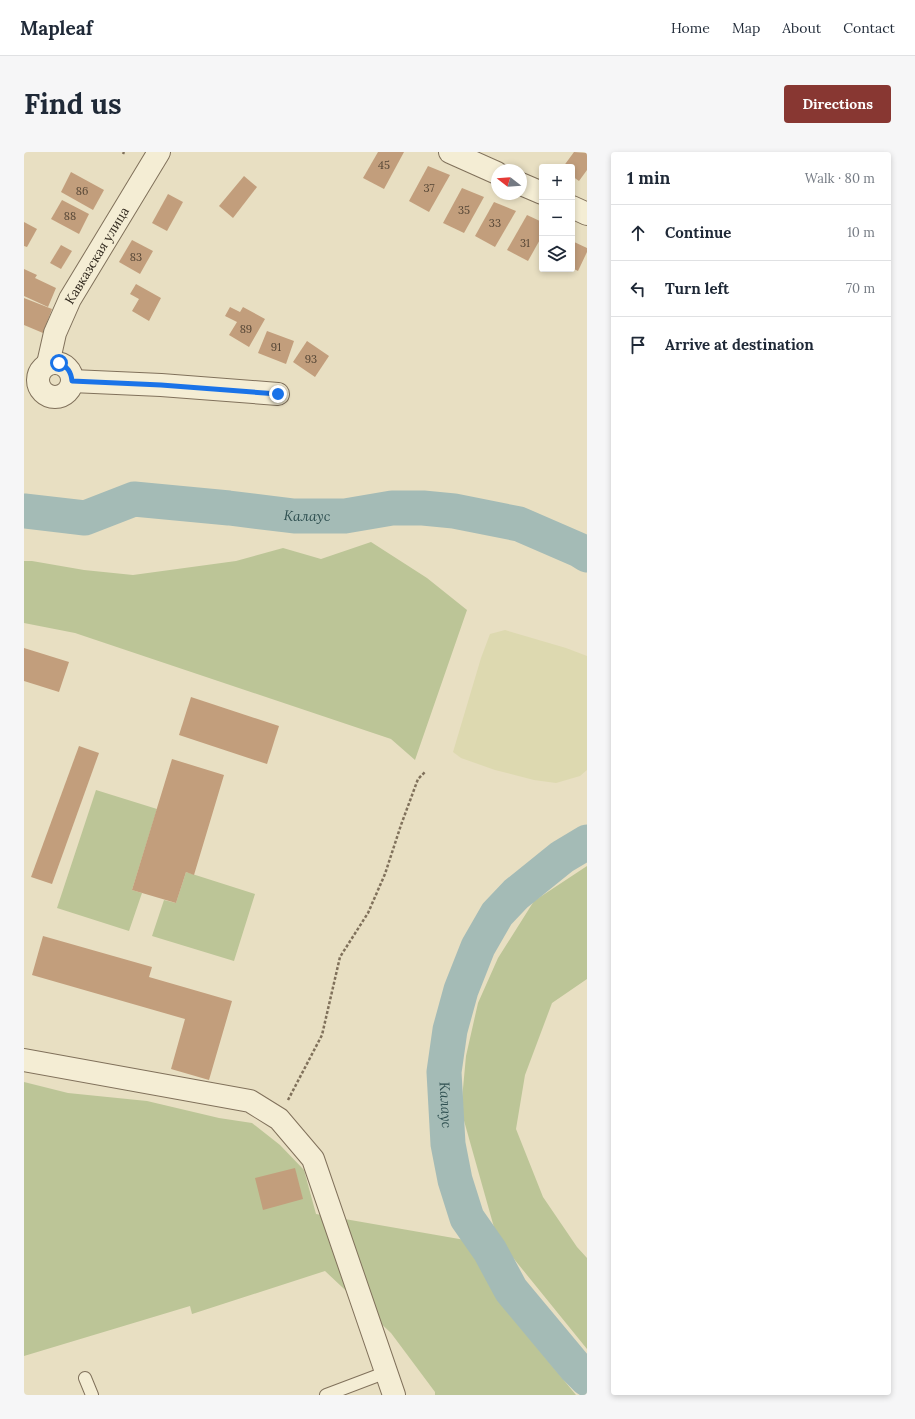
<!DOCTYPE html>
<html lang="en">
<head>
<meta charset="utf-8">
<style>
  :root { --surface:#fff; --page:#f6f6f7; --text:#1f2937; --muted:#747a83; --line:#e0e1e3; --accent:#883732 }
  body { margin:0; font-family:Lora,serif; background:var(--page); color:var(--text) }
  .controls { position:absolute; right:12px; top:12px; display:grid; overflow:hidden; border-radius:4px; box-shadow:0 2px 6px #0003 }
  .controls button { width:36px; height:36px; display:grid; place-items:center; padding:0; border:0; border-bottom:1px solid var(--line); background:var(--surface); color:var(--text); font:20px sans-serif }
  .compass { position:absolute; left:467px; top:12px; width:36px; height:36px; border-radius:50%; background:var(--surface); box-shadow:0 2px 6px #0003; rotate:287deg }
  .stop { position:absolute; width:12px; height:12px; margin:-9px; border:3px solid #1a73e8; border-radius:50%; background:#fff }
  .stop.end { background:#1a73e8; border-color:#fff; box-shadow:0 1px 4px #0008 }
  .list { margin:0; padding:0; list-style:none }
  h2 { display:flex; justify-content:space-between; align-items:center; height:52px; margin:0; padding:0 16px; font-size:17px }
  h2 small { font-size:13px; font-weight:400; color:var(--muted) }
  .list li { display:grid; grid-template-columns:26px 1fr auto; gap:12px; align-items:center; box-sizing:border-box; height:56px; padding:0 16px; border-top:1px solid var(--line) }
  .list b { display:block; font-size:15px; white-space:nowrap }
  .list em { font-size:13px; font-style:normal; color:var(--muted) }
  .icon { flex:none; width:22px; height:22px; fill:none; stroke:currentColor; stroke-width:2; stroke-linecap:round; stroke-linejoin:round }
  .map { position:relative; flex:none; width:563px; height:1243px; overflow:hidden; border-radius:4px }
  header { display:flex; align-items:center; gap:24px; box-sizing:border-box; height:56px; padding:0 20px; background:var(--surface); border-bottom:1px solid var(--line) }
  header strong { font-size:19px }
  nav { display:flex; gap:22px; margin-inline-start:auto; font-size:14px }
  .intro { display:flex; align-items:center; justify-content:space-between; box-sizing:border-box; height:96px; padding:0 24px }
  h1 { margin:0; font-size:28px }
  .button { padding:10px 18px; border-radius:4px; background:var(--accent); color:#fff; font-size:14px; font-weight:700 }
  main { display:flex; gap:24px; padding:0 24px }
  aside { flex:1; background:var(--surface); border-radius:4px; box-shadow:0 2px 6px #0003 }
  .map>svg:first-child { display:block }
  .farmland { fill:#ddd9b0 }
  .green { fill:#bcc597 }
  .lines { fill:none; stroke-linecap:round; stroke-linejoin:round }
  .river { stroke:#a4bbb6; stroke-width:35 }
  .building { fill:#c29e7c }
  .lane-casing { stroke:#80715b; stroke-width:14 }
  .street-casing { stroke:#80715b; stroke-width:24 }
  .path { stroke:#80715b; stroke-width:2.5; stroke-dasharray:3 2; stroke-linecap:butt }
  .lane { stroke:#f4edd4; stroke-width:12 }
  .street { stroke:#f4edd4; stroke-width:22 }
  .route { stroke:#1a73e8; stroke-width:5 }
  .labels { text-anchor:middle; stroke-width:4; stroke-linejoin:round; paint-order:stroke }
  .number-label { font-size:11px; fill:#554636 }
  .street-label { font-size:13px; fill:#31291e; stroke:#f1e9d0 }
  .water-label { font-size:14px; font-style:italic; fill:#2e4f50; stroke:#f1e9d0 }
</style>
</head>
<body>
<header>
<strong>Mapleaf</strong>
<nav><a>Home</a><a>Map</a><a>About</a><a>Contact</a></nav>
</header>
<div class="intro"><h1>Find us</h1><a class="button">Directions</a></div>
<main>
<div class="map">
<svg width="563" height="1243" viewBox="0 0 563 1243">
  <rect width="100%" height="100%" fill="#e8dfc2"/>
  <polygon class="farmland" points="481,478 542,496 563,504 563,618 556,624 532,631 510,628 471,618 437,606 429,600 457,506 466,482"/>
  <g class="green">
    <polygon points="347,390 403,426 443,458 391,608 367,587 51,481 0,471 0,409 8,409 60,418 109,423 212,409 259,396 297,407"/>
    <polygon points="72,638 133,657 108,738 118,741 105,779 33,756"/>
    <polygon points="563,714 563,827 528,851 501,923 492,977 519,1045 553,1095 563,1106 563,1197 473,1086 437,958 442,904 454,851 474,806 510,749"/>
    <polygon points="162,720 231,742 210,809 128,784 140,748 152,751"/>
    <polygon points="0,930 44,941 123,949 195,966 228,971 256,993 280,1018 292,1062 441,1088 491,1169 552,1243 411,1243 411,1240 367,1181 301,1119 168,1162 166,1154 0,1204"/>
  </g>
  <g class="lines">
    <g class="river">
      <path id="s1" d="M0 359 61 366 110 347 205 356 270 364H321L368 356H399L430 359 495 372 555 398 563 403"/>
      <path id="s2" d="M563 690 538 705 492 742 473 762 454 795 437 838 426 878 420 920 424 992 431 1028 443 1066 466 1099 487 1138 552 1216 563 1227"/>
    </g>
  </g>
  <g class="building">
    <polygon points="354,0 380,0 360,37 339,26"/>
    <polygon points="550,0 563,1 563,18 555,29 548,24 548,15 539,15"/>
    <polygon points="404,14 426,23 405,60 385,49"/>
    <polygon points="47,20 80,38 69,58 37,40"/>
    <polygon points="220,24 233,35 209,66 195,54"/>
    <polygon points="438,36 460,45 440,81 419,71"/>
    <polygon points="144,42 159,50 143,79 128,71"/>
    <polygon points="38,48 65,62 55,82 27,67"/>
    <polygon points="470,50 492,59 471,95 451,84"/>
    <polygon points="503,63 518,70 518,84 504,109 483,98"/>
    <polygon points="0,70 13,77 3,95 0,94"/>
    <polygon points="108,88 129,99 116,122 95,110"/>
    <polygon points="548,89 563,96 563,100 554,119 548,116"/>
    <polygon points="37,93 48,99 37,117 26,111"/>
    <polygon points="0,117 13,123 11,126 32,136 24,155 0,144"/>
    <polygon points="112,132 137,146 125,169 108,159 115,147 106,142"/>
    <polygon points="0,146 28,157 19,181 0,173"/>
    <polygon points="206,155 216,160 219,155 241,167 225,195 205,183 213,170 201,164"/>
    <polygon points="243,179 270,189 262,212 234,201"/>
    <polygon points="283,189 305,204 291,225 269,210"/>
    <polygon points="0,496 45,510 35,540 0,529"/>
    <polygon points="167,545 255,574 243,612 155,583"/>
    <polygon points="55,594 75,601 28,732 7,725"/>
    <polygon points="148,607 200,623 170,723 162,720 152,751 108,738"/>
    <polygon points="19,784 128,815 125,825 208,849 185,928 147,917 161,867 8,823"/>
    <polygon points="271,1016 279,1047 239,1058 231,1026"/>
  </g>
  <g class="lines">
    <g class="lane-casing">
      <g id="lane">
        <polyline points="61,1226 68,1243"/>
        <polyline points="302,1243 363,1220"/>
      </g>
    </g>
    <g class="street-casing">
      <g id="street">
        <polyline points="426,0 473,21"/>
        <polyline points="497,32 518,41"/>
        <polyline points="548,55 563,62"/>
        <circle cx="31" cy="228" r="17"/>
        <path id="s3" d="M24 212 31 181 46 147 135 0"/>
        <polyline points="48,229 137,233 254,242"/>
        <polyline points="0,908 226,949 255,967 289,1007 370,1243"/>
      </g>
    </g>
    <g class="path">
      <polyline points="99,2 100,0"/>
      <polyline points="264,948 298,883 316,805 344,761 361,722 377,673 394,627 402,619"/>
    </g>
    <use href="#lane" class="lane"/>
    <use href="#street" class="street"/>
  </g>
  <g class="lines">
    <path class="route" d="M35 211C44 215 47 220 48 229L137 233 254 242"/>
  </g>
  <g class="labels">
    <g class="number-label">
      <text x="360" y="17">45</text>
      <text x="405" y="40">37</text>
      <text x="58" y="43">86</text>
      <text x="440" y="62">35</text>
      <text x="46" y="68">88</text>
      <text x="471" y="75">33</text>
      <text x="501" y="95">31</text>
      <text x="112" y="109">83</text>
      <text x="222" y="181">89</text>
      <text x="252" y="199">91</text>
      <text x="287" y="211">93</text>
    </g>
    <g class="street-label">
      <text dy="5" stroke="none"><textPath href="#s3" startOffset="120">Кавказская улица</textPath></text>
    </g>
    <g class="water-label">
      <text dy="5" stroke="none"><textPath href="#s1" startOffset="288">Калаус</textPath></text>
      <text dy="5" stroke="none"><textPath href="#s2" startOffset="317">Калаус</textPath></text>
    </g>
  </g>
</svg>
<div class="controls">
<button>+</button>
<button>−</button>
<button><svg class="icon" aria-label="layers" viewBox="0 0 24 24"><path d="M12 4l9 5-9 5-9-5zM3 14l9 5 9-5"/></svg></button>
</div>
<svg class="compass" viewBox="-18 -18 36 36"><path d="M0-13l5 13h-10z" fill="#e53935"/><path d="M0 13l5-13h-10z" fill="#747a83"/></svg>
<div class="stop" style="left:35px;top:211px"></div>
<div class="stop end" style="left:254px;top:242px"></div>
</div>
<aside>
<h2>1 min<small>Walk · 80 m</small></h2>
<ul class="list">
<li><svg class="icon" aria-label="ahead" viewBox="0 0 24 24"><path d="M12 20V5M6 11l6-6 6 6"/></svg><div><b>Continue</b></div><em>10 m</em></li>
<li><svg class="icon" aria-label="left" viewBox="0 0 24 24"><path d="M17 20v-9H6M10 6l-5 5 5 5"/></svg><div><b>Turn left</b></div><em>70 m</em></li>
<li><svg class="icon" aria-label="arrive" viewBox="0 0 24 24"><path d="M6 21V4h12l-3 4 3 4H6"/></svg><div><b>Arrive at destination</b></div></li>
</ul>
</aside>
</main>
</body>
</html>
